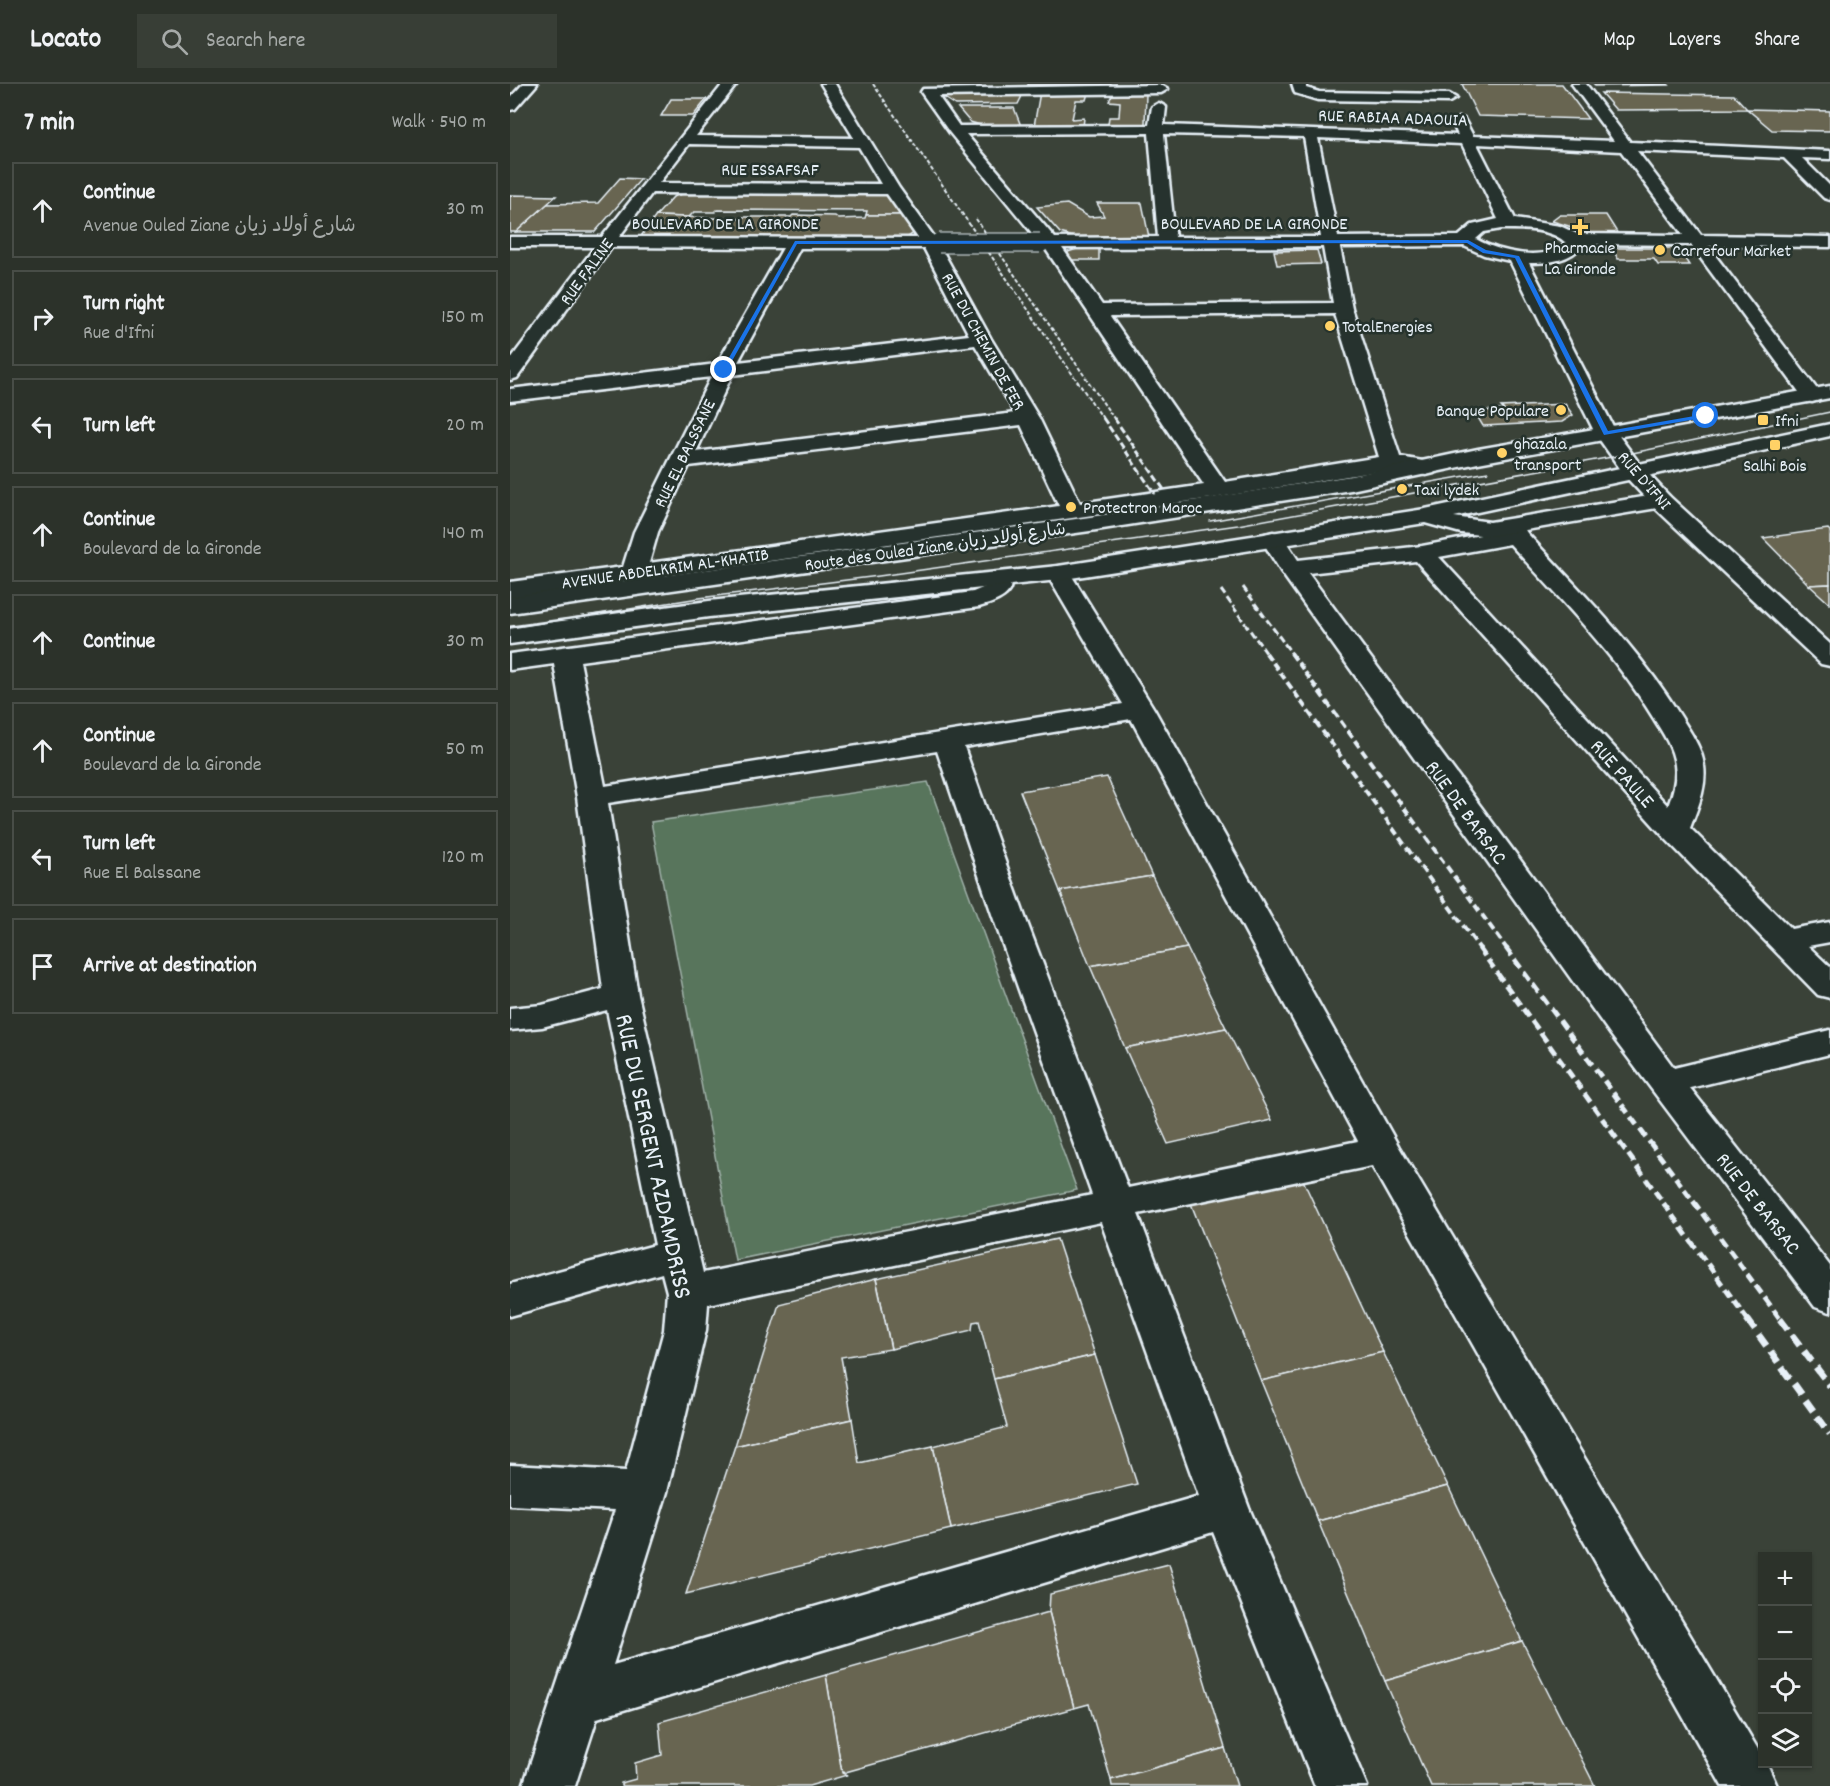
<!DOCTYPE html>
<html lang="en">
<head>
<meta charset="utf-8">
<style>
  :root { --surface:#2c322a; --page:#383e36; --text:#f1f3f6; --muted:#a6aaa8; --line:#484d47 }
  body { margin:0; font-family:Dekko,"Playpen Sans Arabic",sans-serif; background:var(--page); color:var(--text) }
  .controls { position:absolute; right:18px; bottom:18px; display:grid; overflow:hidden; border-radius:0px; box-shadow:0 2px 4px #0004 }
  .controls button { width:54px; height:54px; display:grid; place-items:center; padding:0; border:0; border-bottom:2px solid var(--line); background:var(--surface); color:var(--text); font:30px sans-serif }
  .stop { position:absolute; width:18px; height:18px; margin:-14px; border:4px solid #1a73e8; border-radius:50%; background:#fff }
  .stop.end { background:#1a73e8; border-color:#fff; box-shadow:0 2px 6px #0008 }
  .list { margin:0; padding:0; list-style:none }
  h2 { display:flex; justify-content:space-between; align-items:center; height:78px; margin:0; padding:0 24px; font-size:26px }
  h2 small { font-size:20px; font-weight:400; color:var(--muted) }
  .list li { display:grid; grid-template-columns:39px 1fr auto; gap:18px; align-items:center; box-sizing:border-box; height:96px; margin:0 12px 12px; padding:0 12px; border:2px solid var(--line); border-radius:0px }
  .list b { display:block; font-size:22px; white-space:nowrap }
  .list p { margin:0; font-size:20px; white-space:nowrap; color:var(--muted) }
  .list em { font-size:20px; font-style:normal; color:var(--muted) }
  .icon { flex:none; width:33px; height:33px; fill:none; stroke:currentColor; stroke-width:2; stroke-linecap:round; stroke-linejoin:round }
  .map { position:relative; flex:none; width:1320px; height:1702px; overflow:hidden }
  header { display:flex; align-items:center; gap:36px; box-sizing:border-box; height:84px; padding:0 30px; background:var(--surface); border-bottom:2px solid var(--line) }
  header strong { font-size:28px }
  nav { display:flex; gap:33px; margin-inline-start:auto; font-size:21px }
  .search { width:420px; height:54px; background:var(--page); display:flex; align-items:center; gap:15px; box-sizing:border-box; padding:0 21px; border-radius:0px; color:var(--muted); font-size:22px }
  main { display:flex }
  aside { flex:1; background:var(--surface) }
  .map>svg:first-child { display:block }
  .green { fill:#59745b; stroke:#a0b2aa; stroke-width:1.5 }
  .building { fill:#686551; stroke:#e8f1f8; stroke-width:1.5 }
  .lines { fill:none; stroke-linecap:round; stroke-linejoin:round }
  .minor-casing { stroke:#e8f1f8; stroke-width:5 }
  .major-casing { stroke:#e8f1f8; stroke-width:5 }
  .highway-casing { stroke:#e8f1f8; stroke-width:5 }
  .minor { fill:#26332d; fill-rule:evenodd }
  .major { fill:#26332d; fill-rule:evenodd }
  .highway { fill:#26332d; fill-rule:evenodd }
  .tram { stroke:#e8f1f8; stroke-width:1.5 }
  .rail-far4 { stroke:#e8f1f8; stroke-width:2; stroke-dasharray:4 2; stroke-linecap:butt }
  .rail-far3 { stroke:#e8f1f8; stroke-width:3; stroke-dasharray:7 3; stroke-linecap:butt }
  .rail-far2 { stroke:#e8f1f8; stroke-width:4; stroke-dasharray:8 4; stroke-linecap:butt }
  .rail-far1 { stroke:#e8f1f8; stroke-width:5; stroke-dasharray:10 5; stroke-linecap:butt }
  .rail { stroke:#e8f1f8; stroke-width:7; stroke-dasharray:13 7; stroke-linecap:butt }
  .minor-bridge-casing { stroke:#e8f1f8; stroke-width:21; stroke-linecap:butt }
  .minor-bridge { stroke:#26332d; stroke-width:19 }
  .route { fill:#1a73e8 }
  .poi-dot { fill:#ffd166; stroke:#26332d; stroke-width:2 }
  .labels { text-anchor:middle; stroke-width:5; stroke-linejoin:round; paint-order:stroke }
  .far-street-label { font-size:18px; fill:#e8f1f8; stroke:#26332d }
  .far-poi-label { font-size:18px; fill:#e8f1f8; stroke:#26332d; text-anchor:start }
  .street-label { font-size:21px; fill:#e8f1f8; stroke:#26332d }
  .near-street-label { font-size:26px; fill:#e8f1f8; stroke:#26332d }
</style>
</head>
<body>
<header>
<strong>Locato</strong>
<div class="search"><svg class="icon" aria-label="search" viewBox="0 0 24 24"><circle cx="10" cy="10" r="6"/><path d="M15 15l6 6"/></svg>Search here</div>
<nav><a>Map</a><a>Layers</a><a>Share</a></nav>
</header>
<main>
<aside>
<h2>7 min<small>Walk · 540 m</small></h2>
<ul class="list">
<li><svg class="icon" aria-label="ahead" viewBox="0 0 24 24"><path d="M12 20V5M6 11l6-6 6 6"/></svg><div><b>Continue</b><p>Avenue Ouled Ziane شارع أولاد زيان</p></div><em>30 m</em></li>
<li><svg class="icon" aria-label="right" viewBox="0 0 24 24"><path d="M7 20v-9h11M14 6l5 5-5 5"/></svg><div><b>Turn right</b><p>Rue d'Ifni</p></div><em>150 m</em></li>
<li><svg class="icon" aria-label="left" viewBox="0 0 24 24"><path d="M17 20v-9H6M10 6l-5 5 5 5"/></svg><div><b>Turn left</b></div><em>20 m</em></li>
<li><svg class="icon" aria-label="ahead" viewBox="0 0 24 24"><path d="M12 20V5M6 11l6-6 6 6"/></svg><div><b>Continue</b><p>Boulevard de la Gironde</p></div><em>140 m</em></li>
<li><svg class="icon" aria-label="ahead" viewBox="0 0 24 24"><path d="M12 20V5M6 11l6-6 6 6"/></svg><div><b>Continue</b></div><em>30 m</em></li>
<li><svg class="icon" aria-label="ahead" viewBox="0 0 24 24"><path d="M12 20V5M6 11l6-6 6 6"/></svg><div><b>Continue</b><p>Boulevard de la Gironde</p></div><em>50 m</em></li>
<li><svg class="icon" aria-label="left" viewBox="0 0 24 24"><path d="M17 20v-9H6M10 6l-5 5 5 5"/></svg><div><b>Turn left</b><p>Rue El Balssane</p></div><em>120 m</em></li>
<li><svg class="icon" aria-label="arrive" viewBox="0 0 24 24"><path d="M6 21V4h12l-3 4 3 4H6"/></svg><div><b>Arrive at destination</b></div></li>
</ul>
</aside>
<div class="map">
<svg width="1320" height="1702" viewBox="0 0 1320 1702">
  <rect width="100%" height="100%" fill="#3a4238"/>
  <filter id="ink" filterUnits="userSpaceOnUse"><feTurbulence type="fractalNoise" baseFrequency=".0167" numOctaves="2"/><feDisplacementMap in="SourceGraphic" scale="12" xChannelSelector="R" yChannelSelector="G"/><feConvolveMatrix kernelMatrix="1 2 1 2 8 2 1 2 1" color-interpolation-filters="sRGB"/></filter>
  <g filter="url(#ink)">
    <polygon class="green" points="418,698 567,1106 225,1176 141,738"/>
    <g class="building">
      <polygon points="518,0 639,0 640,2 518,2"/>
      <polygon points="952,0 1052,0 1078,35 968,32"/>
      <polygon points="1084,0 1158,0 1159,1 1085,2"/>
      <polygon points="446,8 514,8 508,20 445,21 434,14"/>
      <polygon points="530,8 578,9 576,16 566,16 562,35 574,34 573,43 524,42"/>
      <polygon points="603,9 636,10 635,40 598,40 599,33 609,33 610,18 599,17"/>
      <polygon points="1091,9 1224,11 1237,25 1106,26"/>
      <polygon points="161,15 197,15 183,32 151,32"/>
      <polygon points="448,24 504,24 511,42 471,41 460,38"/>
      <polygon points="1237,25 1320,27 1320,47 1262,46"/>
      <polygon points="110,94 131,95 85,148 6,148 37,120 88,119"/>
      <polygon points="173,110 375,111 382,114 394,131 356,131 357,127 207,126 205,128 184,128 179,133 146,132 163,113"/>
      <polygon points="0,111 46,112 6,148 0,148"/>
      <polygon points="587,119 632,119 639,153 564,153 550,149 527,123 557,120 579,133 594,132"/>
      <polygon points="283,131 325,132 329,135 355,134 356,131 394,131 405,148 396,154 141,155 131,152 146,132 231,135 233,133 281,133"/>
      <polygon points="1050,131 1096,131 1108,150 1072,150 1062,143 1042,137"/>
      <polygon points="570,164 589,164 589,176 558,176 558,168"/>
      <polygon points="1102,164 1168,164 1179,181 1148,181 1144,175 1108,175"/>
      <polygon points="807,166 811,180 767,181 764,167"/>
      <polygon points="1055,320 1063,331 1052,338 973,342 964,327 994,326 991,323"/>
      <polygon points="1318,445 1320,447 1320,500 1299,501 1253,454"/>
      <polygon points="1320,500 1320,520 1299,501"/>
      <polygon points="597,693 642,792 550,807 510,707"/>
      <polygon points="642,792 677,864 580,882 550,807"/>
      <polygon points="677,864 716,944 615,964 580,882"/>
      <polygon points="716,944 762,1036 658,1060 615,964"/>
      <polygon points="792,1094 873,1268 751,1297 680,1117"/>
      <polygon points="547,1155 585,1271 484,1295 469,1237 463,1238 462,1246 381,1265 366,1195"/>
      <polygon points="366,1195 381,1265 331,1273 342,1335 225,1362 269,1220"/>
      <polygon points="873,1268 938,1402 808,1437 751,1297"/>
      <polygon points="585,1271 627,1400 441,1445 423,1362 497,1343 484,1295"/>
      <polygon points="342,1335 349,1379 423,1362 441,1445 176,1510 225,1362"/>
      <polygon points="938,1402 1012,1557 875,1597 808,1437"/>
      <polygon points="659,1480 715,1664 601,1696 579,1620 564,1624 539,1528 540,1510"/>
      <polygon points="539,1528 564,1624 332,1689 316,1591"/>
      <polygon points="1012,1557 1085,1702 921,1702 875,1597"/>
      <polygon points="316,1591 332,1689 337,1691 299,1702 111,1702 111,1699 126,1695 125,1679 152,1671 149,1638"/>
      <polygon points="715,1664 727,1702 602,1702 601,1696"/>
    </g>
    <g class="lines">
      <g class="minor-casing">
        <g id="minor">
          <polygon points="13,0 27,0 5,25 0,26 0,14"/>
          <path d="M213 0H227L186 52 344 54 311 0H325L389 104 425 154 435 155 437 159 431 164 481 255 529 334 570 419 694 401 535 164 524 163 522 159 527 155 440 49 411 8 413 5 651 1 658 5 651 9 428 12 449 42 639 41 642 23 649 19 656 23 654 41 948 51 942 38 949 34 954 35 963 52 1104 57 1062 0H1076L1120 58 1320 67V75L1292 74 1320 102V116L1314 114 1274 74 1127 67 1191 151 1320 153V163L1198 162 1309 308 1312 312 1309 316 1302 318 1295 316 1181 161 1073 160C1061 177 1039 179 1019 179L1106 348 1132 383 1159 412 1320 560V582L1311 580 1143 422 1116 393 1085 349 1000 177 974 171 954 162 830 163 842 224 890 373 924 379 927 384 924 389 916 391 881 385 709 413 0 514V498L113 483 124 448 201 293 0 317V305L207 280 273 164 102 163 7 294 0 296V276L85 163H0V153H92ZM639 49 648 153 545 154 456 50ZM654 50 794 53 811 153H665ZM808 54 952 60 988 135 962 141 949 152 828 153ZM179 60 349 63 371 100 149 99ZM967 60 1111 67 1173 151 1067 150 1050 142 1005 135ZM142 109 377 110 408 154 109 153ZM991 145C1011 145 1041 144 1056 159 1035 179 988 168 966 155L974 148ZM813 163 823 219 592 221 552 164ZM290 164H414L459 251 228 278ZM825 230 869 373 715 398 600 232ZM465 261 505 329 186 368 222 291ZM511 341 549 422 139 479 148 448 179 382Z"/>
          <polygon points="782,0 796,0 796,4 809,8 939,10 946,14 939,18 808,16 785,9"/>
          <path d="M1002 436 1010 438 1017 449C1071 508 1129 564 1171 633 1180 648 1192 664 1194 682 1197 704 1187 725 1180 744L1281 845 1320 838V858L1298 862 1320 883V914L1308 911 1153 752 906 477 798 489 1164 984 1320 946V970L1180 1004 1320 1182V1228L1305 1223 1101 951 772 489 751 455 755 450 763 448 771 450 788 476 912 462 992 447 990 443 994 438ZM1000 460C1051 516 1105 570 1144 635 1153 649 1163 664 1165 681 1167 695 1163 709 1158 722L929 473Z"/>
          <path d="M548 482 557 484 560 489 644 625 889 1063 1252 1672V1680H1257L1267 1702H1212L862 1082 628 1130 739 1424 857 1702H805L703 1448 87 1634 65 1702H13L105 1426 0 1421V1381L116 1387 154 1246 157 1208 152 1189 0 1232V1200L145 1161 97 926 32 943 0 946V924L32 921 93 905 67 713 44 580 0 586V570L463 508 475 503 479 491 488 489 497 491C510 510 484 519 469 523L70 577 95 702 613 620 536 489 539 484ZM621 635 848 1057 618 1104 515 833 454 663ZM427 667 483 833 582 1111 193 1189 128 911 98 719ZM591 1138 689 1412 103 1581 157 1408 196 1246 198 1220Z"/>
        </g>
      </g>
      <g class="major-casing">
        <g id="major">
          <polygon points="1320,302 1320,314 1096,355 1088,354 1085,349 1088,344 1096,343"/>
          <polygon points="1320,340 1320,352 1124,395 1116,393 1113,388 1116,383 1124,381"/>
        </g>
      </g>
      <g class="highway-casing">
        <g id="highway">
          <polygon points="1096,343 1104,344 1107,349 1104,354 968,379 841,406 580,447 0,529 0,513 580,433 841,392 968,365"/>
          <polygon points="1124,381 1132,383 1135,388 1132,393 944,433 980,438 1151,410 1159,412 1162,417 1159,422 980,452 951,449 915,439 548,496 199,533 0,560 0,544 199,517 548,482 915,425"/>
        </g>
      </g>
      <use href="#minor" class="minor"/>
      <use href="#major" class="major"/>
      <use href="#highway" class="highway"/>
      <g class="tram">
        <polyline points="700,437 978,388"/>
        <polyline points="0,544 189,514 369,492 728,441 1113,371 1320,328"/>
      </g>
      <g class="rail-far4">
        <polyline points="363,0 594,336"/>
        <polyline points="466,135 605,336"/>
      </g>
      <g class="rail-far3">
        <polyline points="593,334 645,410"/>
        <polyline points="604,334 655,407"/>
        <polyline points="733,503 782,570"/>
        <polyline points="711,506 757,570"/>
      </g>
      <g class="rail-far2">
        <polyline points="756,569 970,865"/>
        <polyline points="781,569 997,865"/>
      </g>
      <g class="rail-far1">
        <polyline points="969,864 1238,1236"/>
        <polyline points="996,864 1271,1236"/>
      </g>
      <g class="rail">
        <polyline points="1237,1235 1320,1350"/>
        <polyline points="1270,1235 1320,1302"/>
      </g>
      <g class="minor-bridge-casing">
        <polyline id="minor-bridge" points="429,159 530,159"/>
      </g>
      <use href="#minor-bridge" class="minor-bridge"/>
    </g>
  </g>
  <polygon class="route" points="958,156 976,166 1009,172 1098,347 1196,330 1198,333 1094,351 1005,174 973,169 957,159 287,160 217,286 212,286 285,157"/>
  <g class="poi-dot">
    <path d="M1067 134h6v6h6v6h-6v6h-6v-6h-6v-6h6z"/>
    <circle cx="1150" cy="166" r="6"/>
    <circle cx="820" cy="242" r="6"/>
    <circle cx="1051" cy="326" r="6"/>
    <rect x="1247" y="330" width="12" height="12" rx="3"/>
    <rect x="1259" y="355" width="12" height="12" rx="3"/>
    <circle cx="992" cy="369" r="6"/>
    <circle cx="892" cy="405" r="6"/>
    <circle cx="561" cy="423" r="6"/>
  </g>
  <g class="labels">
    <g class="far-street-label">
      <text transform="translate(883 33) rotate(2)" y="6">RUE RABIAA ADAOUIA</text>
      <text x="260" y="91">RUE ESSAFSAF</text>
      <text x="215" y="145">BOULEVARD DE LA GIRONDE</text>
      <text x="744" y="145">BOULEVARD DE LA GIRONDE</text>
      <text transform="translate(76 187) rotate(-54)" y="6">RUE FALINE</text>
      <text transform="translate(474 257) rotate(61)" y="6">RUE DU CHEMIN DE FER</text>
      <text transform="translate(174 369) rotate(-64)" y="6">RUE EL BALSSANE</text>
      <text transform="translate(1135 396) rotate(49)" y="6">RUE D'IFNI</text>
      <text transform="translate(425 462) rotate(-8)" y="6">Route des Ouled Ziane شارع أولاد زيان</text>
      <text transform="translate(155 484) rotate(-8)" y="6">AVENUE ABDELKRIM AL-KHATIB</text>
    </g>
    <g class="far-poi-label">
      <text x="1070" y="169" text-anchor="middle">Pharmacie<tspan x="1070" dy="21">La Gironde</tspan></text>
      <text x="1162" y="172">Carrefour Market</text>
      <text x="832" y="248">TotalEnergies</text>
      <text x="1039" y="332" text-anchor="end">Banque Populare</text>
      <text x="1265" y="342">Ifni</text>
      <text x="1004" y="365">ghazala<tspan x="1004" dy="21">transport</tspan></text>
      <text x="1265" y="387" text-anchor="middle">Salhi Bois</text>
      <text x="904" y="411">Taxi lydek</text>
      <text x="573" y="429">Protectron Maroc</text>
    </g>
    <g class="street-label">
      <text transform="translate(1113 689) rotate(48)" y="7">RUE PAULE</text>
      <text transform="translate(957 728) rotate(54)" y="7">RUE DE BARSAC</text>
      <text transform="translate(1249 1119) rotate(52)" y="7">RUE DE BARSAC</text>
    </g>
    <g class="near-street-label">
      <text transform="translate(145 1072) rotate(78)" y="9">RUE DU SERGENT AZDAMDRISS</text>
    </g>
  </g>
</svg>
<div class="controls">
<button>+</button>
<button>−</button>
<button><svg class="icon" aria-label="locate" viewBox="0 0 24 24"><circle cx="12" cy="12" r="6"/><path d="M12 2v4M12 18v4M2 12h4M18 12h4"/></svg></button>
<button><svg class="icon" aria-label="layers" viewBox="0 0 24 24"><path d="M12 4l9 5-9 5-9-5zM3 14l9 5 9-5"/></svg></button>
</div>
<div class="stop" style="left:1196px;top:332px"></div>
<div class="stop end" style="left:214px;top:286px"></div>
</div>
</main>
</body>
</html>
